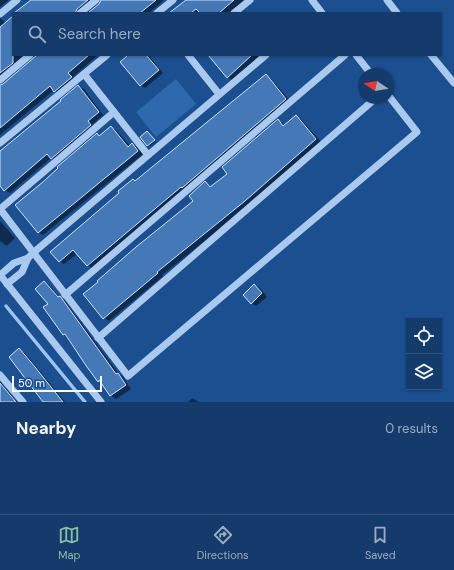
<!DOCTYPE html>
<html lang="en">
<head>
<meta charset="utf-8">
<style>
  :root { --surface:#143b6b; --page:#214673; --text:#f1f3f6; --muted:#9dadc1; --line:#33557e; --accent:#8abfa5 }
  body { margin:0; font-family:"DM Sans",sans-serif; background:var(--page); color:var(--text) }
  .controls { position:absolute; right:12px; bottom:12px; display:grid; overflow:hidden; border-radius:0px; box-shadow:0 1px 3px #0004 }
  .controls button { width:36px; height:36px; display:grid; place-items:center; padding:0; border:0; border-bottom:1px solid var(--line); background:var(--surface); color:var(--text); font:20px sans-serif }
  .compass { position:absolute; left:358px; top:68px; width:36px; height:36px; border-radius:50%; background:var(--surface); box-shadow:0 1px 3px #0004; rotate:282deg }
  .scale { position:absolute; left:12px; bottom:10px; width:90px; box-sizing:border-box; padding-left:4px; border:2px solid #fff; border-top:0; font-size:11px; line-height:14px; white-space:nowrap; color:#fff; -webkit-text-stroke:3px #1b4f8f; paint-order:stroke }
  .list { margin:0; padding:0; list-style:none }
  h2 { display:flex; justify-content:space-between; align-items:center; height:52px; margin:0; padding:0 16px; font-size:17px }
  h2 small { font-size:13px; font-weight:400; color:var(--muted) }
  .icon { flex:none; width:22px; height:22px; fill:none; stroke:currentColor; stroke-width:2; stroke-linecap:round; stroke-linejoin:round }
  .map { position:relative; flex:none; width:454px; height:402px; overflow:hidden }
  .search { position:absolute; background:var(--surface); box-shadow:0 1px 3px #0004; left:12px; right:12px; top:12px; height:44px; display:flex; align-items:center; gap:10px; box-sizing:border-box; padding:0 14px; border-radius:0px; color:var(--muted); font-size:15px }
  .sheet { height:112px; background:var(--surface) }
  nav { display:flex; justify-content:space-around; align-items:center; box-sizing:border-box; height:56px; border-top:1px solid var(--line); background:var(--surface); font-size:11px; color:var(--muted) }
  nav a { display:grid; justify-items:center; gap:2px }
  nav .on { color:var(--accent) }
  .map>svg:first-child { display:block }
  .green { fill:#2e69ad }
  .shadow { fill:#0007 }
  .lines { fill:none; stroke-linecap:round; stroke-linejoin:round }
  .stream { stroke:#9cc4f0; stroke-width:3.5 }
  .building { fill:#4478b7; stroke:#cfe3fa }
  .minor { stroke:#a9c9ee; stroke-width:7 }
</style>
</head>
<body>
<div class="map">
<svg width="454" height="402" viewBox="0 0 454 402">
  <rect width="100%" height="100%" fill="#1b4f8f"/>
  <polygon class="green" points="176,79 196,104 156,137 136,112"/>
  <g class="shadow">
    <polygon points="0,0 9,0 0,7"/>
    <polygon points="32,0 97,0 81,13 18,13"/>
    <polygon points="102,0 164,0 149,13 89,13 100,4"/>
    <polygon points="187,0 245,0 237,13 176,13"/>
    <polygon points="0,15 1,19 6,23 13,17 13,55 31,55 0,82 1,85 4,85 36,57 36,55 98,55 73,77 76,81 60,94 54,90 0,135"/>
    <polygon points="130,55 146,55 150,57 163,73 145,88 140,85"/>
    <polygon points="209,55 264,55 234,81 227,77"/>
    <polygon points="266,76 271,79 291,102 92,268 87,265 78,253 64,264 59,261 133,180 136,181"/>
    <polygon points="78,86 84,89 103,115 92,125 95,128 57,161 51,158 10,193 5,190 0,184 0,152 63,101"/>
    <polygon points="296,116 301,119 321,142 251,204 162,275 163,276 109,321 104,318 194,201 205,183 212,187 228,174 278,120 285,125"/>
    <polygon points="111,127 116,130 130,146 132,144 137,147 143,154 43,235 38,232 97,134 100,136"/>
    <polygon points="147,132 156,142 150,146 148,145"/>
    <polygon points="0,221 15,238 7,246 0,241"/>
    <polygon points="44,282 49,285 60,298 65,301 119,374 123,377 131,389 116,399 111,396 102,383 98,381 45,308 50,304"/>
    <polygon points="255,285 260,288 267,297 256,306 251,303"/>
    <polygon points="19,350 25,353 65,402 45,402"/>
    <polygon points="0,381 17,402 0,402"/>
    <polygon points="192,398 197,401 198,402 188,402"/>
  </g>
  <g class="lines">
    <polyline class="stream" points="6,306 85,402"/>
  </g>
  <g class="building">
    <polygon points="31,0 88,0 77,9 75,13 14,13"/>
    <polygon points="101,0 156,0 140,13 88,13 99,4"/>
    <polygon points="186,0 234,0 219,13 200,13 196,9 191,13 169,13"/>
    <polygon points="13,16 13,63 0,73 0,27"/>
    <polygon points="37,55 89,55 68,73 72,77 54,92 50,86 0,128 0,85 3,84"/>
    <polygon points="128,55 146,55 159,70 140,86 120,62"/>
    <polygon points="208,55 252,55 227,78"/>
    <polygon points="266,74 286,99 182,188 181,187 87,266 73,250 59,262 50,252 119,193 118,191 133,179 135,181"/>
    <polygon points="78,85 99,112 88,121 91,125 51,159 47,154 4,191 0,186 0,151 56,105 61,101 60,100"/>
    <polygon points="296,115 316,139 245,201 157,272 158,273 103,319 83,294 98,282 97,281 136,247 193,201 189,196 205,181 210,187 227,174 222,167 278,119 283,126"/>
    <polygon points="111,126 128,147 132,143 138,151 38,233 15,205 44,181 58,168 57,167 97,133 99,136"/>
    <polygon points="147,131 155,140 147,146 140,137"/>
    <polygon points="44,281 58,297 60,296 116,374 118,373 126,385 110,396 99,380 98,382 87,367 65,334 63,335 43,307 48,304 35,289"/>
    <polygon points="254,284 262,293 251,304 243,295"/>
    <polygon points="19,348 35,367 63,402 43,402 9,357"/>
    <polygon points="0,383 10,395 16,402 0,402"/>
  </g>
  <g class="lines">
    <g class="minor">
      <polyline points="312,0 322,13"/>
      <polyline points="387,0 397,13"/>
      <polyline points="80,13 96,0"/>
      <polyline points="157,13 173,0"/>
      <polyline points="234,13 250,0"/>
      <polyline points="0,14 17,0"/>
      <polyline points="188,55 219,94"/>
      <polyline points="356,55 371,74"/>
      <polyline points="431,55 454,83"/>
      <polyline points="84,74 148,155"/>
      <polyline points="0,80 30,55"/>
      <polyline points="114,112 0,209 128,376 417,132 388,95"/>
      <polyline points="0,143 107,55"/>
      <polyline points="0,275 101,402"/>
      <polyline points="0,275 14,263 28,258"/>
      <polyline points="7,284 22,272 28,258 33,253 266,55"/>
      <polyline points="65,295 345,55"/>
      <polyline points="98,338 376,98"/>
      <polyline points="0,375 23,402"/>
    </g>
  </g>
</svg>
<div class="controls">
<button><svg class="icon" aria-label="locate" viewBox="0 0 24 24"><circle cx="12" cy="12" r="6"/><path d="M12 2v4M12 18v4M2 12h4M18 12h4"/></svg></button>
<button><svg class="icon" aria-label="layers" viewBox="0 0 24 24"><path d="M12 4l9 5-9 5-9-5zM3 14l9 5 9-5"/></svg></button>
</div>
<svg class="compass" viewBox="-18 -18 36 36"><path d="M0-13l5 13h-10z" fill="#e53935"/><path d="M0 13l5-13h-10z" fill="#9dadc1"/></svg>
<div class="scale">50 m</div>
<div class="search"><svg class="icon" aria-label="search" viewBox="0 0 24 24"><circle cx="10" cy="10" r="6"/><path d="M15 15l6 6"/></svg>Search here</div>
</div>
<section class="sheet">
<h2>Nearby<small>0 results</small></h2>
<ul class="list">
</ul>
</section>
<nav>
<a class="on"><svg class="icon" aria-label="map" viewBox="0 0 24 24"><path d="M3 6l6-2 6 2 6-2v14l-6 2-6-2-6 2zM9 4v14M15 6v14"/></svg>Map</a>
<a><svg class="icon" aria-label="directions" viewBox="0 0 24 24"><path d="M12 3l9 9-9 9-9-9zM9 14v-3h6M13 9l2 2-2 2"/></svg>Directions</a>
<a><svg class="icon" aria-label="saved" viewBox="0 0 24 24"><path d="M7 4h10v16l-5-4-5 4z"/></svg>Saved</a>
</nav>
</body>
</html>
